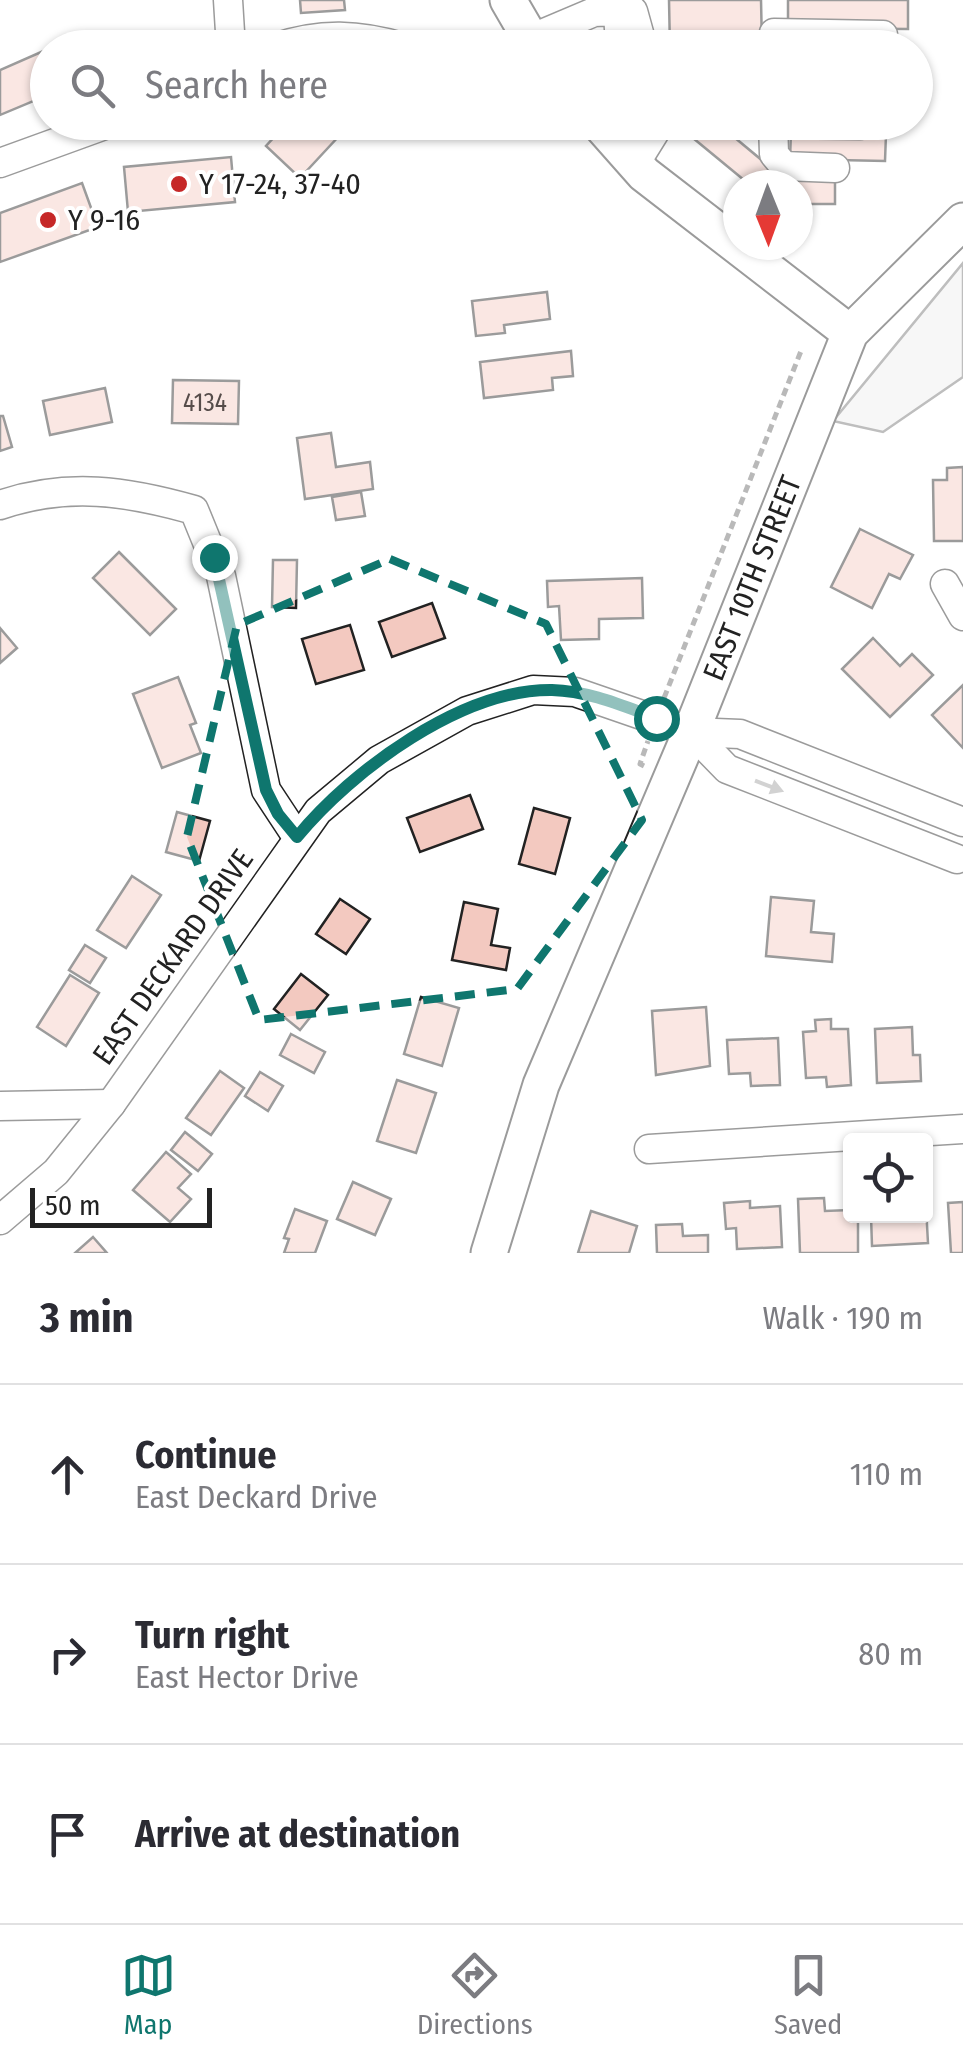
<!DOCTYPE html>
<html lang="en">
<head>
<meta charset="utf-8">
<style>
  :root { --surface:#fff; --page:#f7f7f7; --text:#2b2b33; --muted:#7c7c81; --line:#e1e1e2; --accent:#0f766e }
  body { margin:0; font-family:"Fira Sans Condensed",sans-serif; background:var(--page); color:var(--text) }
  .controls { position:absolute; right:30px; bottom:30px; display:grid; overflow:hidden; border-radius:10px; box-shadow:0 2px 8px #0004 }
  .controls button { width:90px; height:90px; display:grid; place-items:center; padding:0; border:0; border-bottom:2px solid var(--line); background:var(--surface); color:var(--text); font:50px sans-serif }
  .compass { position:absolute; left:723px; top:170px; width:90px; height:90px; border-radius:50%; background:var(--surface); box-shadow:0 2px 8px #0004; rotate:179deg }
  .scale { position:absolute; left:30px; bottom:25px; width:182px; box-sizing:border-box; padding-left:10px; border:5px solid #222; border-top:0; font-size:28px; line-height:35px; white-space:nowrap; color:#222; -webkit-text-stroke:8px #fff; paint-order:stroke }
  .stop { position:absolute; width:30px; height:30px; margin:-22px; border:8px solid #0f766e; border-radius:50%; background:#fff }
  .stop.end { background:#0f766e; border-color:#fff; box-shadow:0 2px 10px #0008 }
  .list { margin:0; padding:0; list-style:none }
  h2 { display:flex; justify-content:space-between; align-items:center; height:130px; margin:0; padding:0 40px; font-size:42px }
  h2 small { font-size:32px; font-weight:400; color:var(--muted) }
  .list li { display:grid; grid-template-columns:65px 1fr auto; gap:30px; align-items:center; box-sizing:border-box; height:180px; padding:0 40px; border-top:2px solid var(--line) }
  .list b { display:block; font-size:38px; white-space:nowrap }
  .list p { margin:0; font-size:32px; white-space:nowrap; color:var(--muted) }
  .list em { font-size:32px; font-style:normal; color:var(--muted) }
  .icon { flex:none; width:55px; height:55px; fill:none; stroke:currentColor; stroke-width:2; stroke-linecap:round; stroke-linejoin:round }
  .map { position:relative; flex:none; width:963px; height:1253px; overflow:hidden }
  .search { position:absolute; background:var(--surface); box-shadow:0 2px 8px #0004; left:30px; right:30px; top:30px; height:110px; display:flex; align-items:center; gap:25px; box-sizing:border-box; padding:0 35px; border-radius:55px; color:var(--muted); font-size:38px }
  .sheet { height:670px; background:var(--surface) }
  nav { display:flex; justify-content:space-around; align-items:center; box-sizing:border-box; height:140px; border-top:2px solid var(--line); background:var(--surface); font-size:28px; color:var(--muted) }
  nav a { display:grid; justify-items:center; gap:5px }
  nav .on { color:var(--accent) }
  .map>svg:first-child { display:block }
  .green { fill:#eee; stroke:#6f6f6f; stroke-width:2.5 }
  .building { fill:#f3c9c0; stroke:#222; stroke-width:2.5 }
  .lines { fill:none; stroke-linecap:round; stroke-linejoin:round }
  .minor-casing { stroke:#222; stroke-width:31 }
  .major-casing { stroke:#222; stroke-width:39 }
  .path { stroke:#646464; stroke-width:5; stroke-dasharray:8 5; stroke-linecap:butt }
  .minor { stroke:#fff; stroke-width:28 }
  .major { stroke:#fff; stroke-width:35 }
  .oneway { fill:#9c9c9c }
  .route { stroke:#0f766e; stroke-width:12 }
  .marked { fill:none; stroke:#0f766e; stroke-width:8; stroke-dasharray:20 12; stroke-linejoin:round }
  .poi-dot { fill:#c62828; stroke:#fff; stroke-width:4 }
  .labels { text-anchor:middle; stroke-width:8; stroke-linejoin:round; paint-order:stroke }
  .number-label { font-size:25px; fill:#564c4a }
  .poi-label { font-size:30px; fill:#222; stroke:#fff; text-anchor:start }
  .street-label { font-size:30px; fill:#222; stroke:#fff }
</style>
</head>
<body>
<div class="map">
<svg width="963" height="1253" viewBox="0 0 963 1253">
  <rect width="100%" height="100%" fill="#fff"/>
  <polygon class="green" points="963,263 963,377 883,432 833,421"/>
  <g class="building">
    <polygon points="300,0 344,0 345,10 301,13"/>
    <polygon points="669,0 761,0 762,46 670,48"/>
    <polygon points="788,0 908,0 908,29 788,28"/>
    <polygon points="48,49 48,95 0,115 0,70"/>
    <polygon points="288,122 352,122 300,178 266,146"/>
    <polygon points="706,122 716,122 782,177 835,177 835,204 798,204 798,185 750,185 693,138"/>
    <polygon points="791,132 886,134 885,161 790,159"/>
    <polygon points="231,157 235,202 128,212 124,167"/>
    <polygon points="82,183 98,227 0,262 0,213"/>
    <polygon points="547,292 550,319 504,325 505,333 476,336 472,301"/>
    <polygon points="571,351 573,376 552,378 553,390 484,398 480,362"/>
    <polygon points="173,380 239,381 238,424 172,423"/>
    <polygon points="105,388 112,422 50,435 43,401"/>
    <polygon points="0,416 3,416 12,447 0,451"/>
    <polygon points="331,433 336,467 370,462 373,489 305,499 297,438"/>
    <polygon points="963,467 963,541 934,541 933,480 947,480 947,468"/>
    <polygon points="361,492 365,516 336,520 332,497"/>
    <polygon points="860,529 913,555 900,579 889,574 872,608 831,587"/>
    <polygon points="119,552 176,609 150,635 93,578"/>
    <polygon points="273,560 297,560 296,608 272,607"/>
    <polygon points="642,578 643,618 599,619 599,639 561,640 559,606 548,607 547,581"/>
    <polygon points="432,603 445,638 392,657 379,622"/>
    <polygon points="350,625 364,670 316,684 302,639"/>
    <polygon points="0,628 17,648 0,663"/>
    <polygon points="873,638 900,666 912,654 933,675 890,717 842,669"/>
    <polygon points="178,677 196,723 190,725 201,753 162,768 133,694"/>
    <polygon points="963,685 963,748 932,715"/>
    <polygon points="470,795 483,829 420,852 407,818"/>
    <polygon points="534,808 570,818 555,874 519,864"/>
    <polygon points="177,812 210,821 199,861 166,852"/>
    <polygon points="132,876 161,895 126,948 97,930"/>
    <polygon points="771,897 814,901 811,932 834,934 832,962 766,956"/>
    <polygon points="340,899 370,919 346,954 316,934"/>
    <polygon points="464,902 498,909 491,945 510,948 506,970 452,960"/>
    <polygon points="85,945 106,958 90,983 69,970"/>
    <polygon points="301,974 328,995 300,1030 274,1009"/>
    <polygon points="70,975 99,993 66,1046 37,1027"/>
    <polygon points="421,997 459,1008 442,1066 404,1054"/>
    <polygon points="706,1007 710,1066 656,1075 652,1011"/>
    <polygon points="831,1019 831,1029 848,1029 851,1085 827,1087 826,1077 806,1078 803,1032 816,1031 815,1020"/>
    <polygon points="912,1027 913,1055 920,1055 921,1081 877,1083 875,1029"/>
    <polygon points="291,1034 325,1052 314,1073 280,1055"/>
    <polygon points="778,1038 780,1085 751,1086 750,1073 729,1074 727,1040"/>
    <polygon points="220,1071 244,1088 211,1135 186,1118"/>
    <polygon points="260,1072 283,1086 268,1111 245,1096"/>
    <polygon points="397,1080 436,1093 416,1153 377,1141"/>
    <polygon points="185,1132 212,1154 198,1171 171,1150"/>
    <polygon points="166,1152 191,1174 178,1188 191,1199 170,1222 133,1190"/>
    <polygon points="353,1182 391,1199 375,1235 337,1219"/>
    <polygon points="824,1198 825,1211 850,1210 850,1216 858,1216 858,1253 800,1253 798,1199"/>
    <polygon points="750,1201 750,1208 780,1206 782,1247 737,1249 736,1228 726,1229 724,1203"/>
    <polygon points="963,1202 963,1253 951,1253 948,1203"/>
    <polygon points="926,1207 928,1243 872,1246 871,1216 926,1216"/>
    <polygon points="295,1209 327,1221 315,1253 284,1253 289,1239 284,1238"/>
    <polygon points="591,1211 637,1226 629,1253 578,1253"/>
    <polygon points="682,1224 683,1236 708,1235 708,1253 657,1253 656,1225"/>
    <polygon points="93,1237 107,1253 75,1253"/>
  </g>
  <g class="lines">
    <g class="minor-casing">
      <g id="minor">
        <polyline points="228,0 231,48"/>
        <polyline points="620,11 633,11 641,40 648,48"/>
        <polyline points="774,33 883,35"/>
        <path d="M274 48C321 32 359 34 406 48"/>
        <polyline points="509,48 594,12 618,11 620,48"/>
        <polyline points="773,122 774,154 784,166 835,168"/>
        <polyline points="773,124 860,125"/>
        <polyline points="0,163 113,122"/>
        <polyline points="635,164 661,122"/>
        <path d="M0 505C68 482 127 491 194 510L221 576 266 790 297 837"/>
        <polyline points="945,584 963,616"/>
        <polyline points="691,732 727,769 957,859"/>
        <polyline points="0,1106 111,1104"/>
        <polyline points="649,1149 963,1129"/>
        <polyline points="0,1220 56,1172 111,1104 318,811 379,760 467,711 533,690 575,692 691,732 740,734 963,822"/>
      </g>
    </g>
    <g class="major-casing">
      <g id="major">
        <polyline points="508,0 536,48"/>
        <polyline points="598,122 644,174 850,333"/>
        <path id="s1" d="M489 1253 541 1085 691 732 850 333 963 221"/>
      </g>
    </g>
    <g class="path">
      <polyline points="664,698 801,351"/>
      <polyline points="644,766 640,764 648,741"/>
    </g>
    <use href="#minor" class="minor"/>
    <use href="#major" class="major"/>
  </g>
  <defs><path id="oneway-solid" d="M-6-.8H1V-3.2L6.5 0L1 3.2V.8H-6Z" transform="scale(2.5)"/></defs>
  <use class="oneway" href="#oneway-solid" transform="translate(769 786) rotate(21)"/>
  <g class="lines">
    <path class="route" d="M214 557 266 790 278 814 297 837C352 770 462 689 552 690 589 691 623 706 656 718"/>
  </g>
  <path d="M0 0H963V1253H0ZM390 559 546 624 642 820 517 989 259 1020 187 837 237 625Z" fill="#fff" fill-opacity=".55" fill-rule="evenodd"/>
  <path class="marked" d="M390 559 546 624 642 820 517 989 259 1020 187 837 237 625Z"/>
  <g class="poi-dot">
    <circle cx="179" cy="184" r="10"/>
    <circle cx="48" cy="220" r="10"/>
  </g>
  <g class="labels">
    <g class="number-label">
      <text x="205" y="411">4134</text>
    </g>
    <g class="poi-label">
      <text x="199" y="194">Y 17-24, 37-40</text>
      <text x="68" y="230">Y 9-16</text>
    </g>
    <g class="street-label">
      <text dy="10" stroke="none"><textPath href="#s1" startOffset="725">EAST 10TH STREET</textPath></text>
      <text transform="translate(173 957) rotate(-55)" y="10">EAST DECKARD DRIVE</text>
    </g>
  </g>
</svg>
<div class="controls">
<button><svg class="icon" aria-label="locate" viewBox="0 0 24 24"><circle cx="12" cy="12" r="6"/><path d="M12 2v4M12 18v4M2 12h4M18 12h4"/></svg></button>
</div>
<svg class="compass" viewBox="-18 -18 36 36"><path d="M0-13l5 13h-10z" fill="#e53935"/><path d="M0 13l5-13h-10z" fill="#7c7c81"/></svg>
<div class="scale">50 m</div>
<div class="stop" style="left:656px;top:718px"></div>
<div class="stop end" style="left:214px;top:557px"></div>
<div class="search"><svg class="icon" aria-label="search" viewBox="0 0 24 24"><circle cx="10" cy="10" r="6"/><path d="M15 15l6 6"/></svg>Search here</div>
</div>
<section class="sheet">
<h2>3 min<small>Walk · 190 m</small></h2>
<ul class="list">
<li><svg class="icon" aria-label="ahead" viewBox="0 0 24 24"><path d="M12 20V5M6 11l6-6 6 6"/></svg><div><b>Continue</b><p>East Deckard Drive</p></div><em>110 m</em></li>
<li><svg class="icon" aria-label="right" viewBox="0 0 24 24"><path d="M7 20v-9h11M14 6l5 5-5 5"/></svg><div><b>Turn right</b><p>East Hector Drive</p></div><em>80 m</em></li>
<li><svg class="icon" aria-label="arrive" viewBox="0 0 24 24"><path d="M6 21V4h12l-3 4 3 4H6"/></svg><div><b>Arrive at destination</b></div></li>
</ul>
</section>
<nav>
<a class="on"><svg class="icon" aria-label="map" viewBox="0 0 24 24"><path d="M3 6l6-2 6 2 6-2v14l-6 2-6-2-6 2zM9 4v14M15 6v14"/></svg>Map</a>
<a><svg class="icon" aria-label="directions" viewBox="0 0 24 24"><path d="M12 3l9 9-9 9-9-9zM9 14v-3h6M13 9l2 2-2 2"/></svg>Directions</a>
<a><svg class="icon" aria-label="saved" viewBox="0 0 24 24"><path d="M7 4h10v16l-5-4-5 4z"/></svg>Saved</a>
</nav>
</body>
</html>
